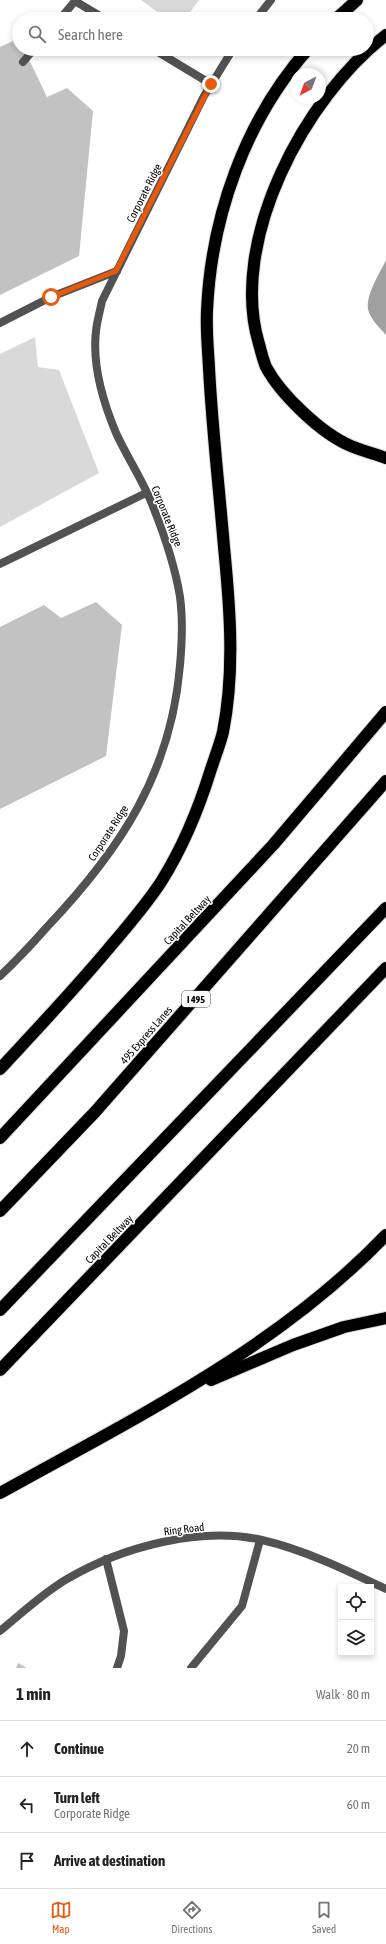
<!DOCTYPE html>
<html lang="en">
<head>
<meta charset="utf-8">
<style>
  :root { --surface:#fff; --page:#f6f6f6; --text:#202124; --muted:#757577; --line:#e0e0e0; --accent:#ea580c }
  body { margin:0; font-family:"Asap Condensed",sans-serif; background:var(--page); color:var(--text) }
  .controls { position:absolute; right:12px; bottom:12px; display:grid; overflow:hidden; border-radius:0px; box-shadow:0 2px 6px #0003 }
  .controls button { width:36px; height:36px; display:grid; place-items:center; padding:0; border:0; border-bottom:1px solid var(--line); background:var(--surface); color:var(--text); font:20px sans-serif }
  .compass { position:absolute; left:290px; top:68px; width:36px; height:36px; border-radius:50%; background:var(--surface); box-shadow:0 2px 6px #0003; rotate:221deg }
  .stop { position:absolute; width:12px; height:12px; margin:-9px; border:3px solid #ea580c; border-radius:50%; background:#fff }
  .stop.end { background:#ea580c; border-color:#fff; box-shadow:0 1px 4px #0008 }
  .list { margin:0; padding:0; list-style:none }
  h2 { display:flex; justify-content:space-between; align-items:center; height:52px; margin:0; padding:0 16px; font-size:17px }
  h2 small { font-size:13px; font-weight:400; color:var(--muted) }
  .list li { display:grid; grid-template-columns:26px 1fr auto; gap:12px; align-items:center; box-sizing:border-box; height:56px; padding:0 16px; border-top:1px solid var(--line) }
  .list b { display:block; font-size:15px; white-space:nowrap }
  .list p { margin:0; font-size:13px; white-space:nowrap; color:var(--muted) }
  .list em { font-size:13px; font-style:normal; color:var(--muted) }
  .icon { flex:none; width:22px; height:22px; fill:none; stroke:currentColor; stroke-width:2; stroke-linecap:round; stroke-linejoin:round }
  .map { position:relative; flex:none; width:386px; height:1668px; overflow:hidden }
  .search { position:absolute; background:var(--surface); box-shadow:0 2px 6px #0003; left:12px; right:12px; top:12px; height:44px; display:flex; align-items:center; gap:10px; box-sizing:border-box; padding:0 14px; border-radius:22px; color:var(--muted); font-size:15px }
  .sheet { height:220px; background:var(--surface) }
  nav { display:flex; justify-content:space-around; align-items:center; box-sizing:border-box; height:56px; border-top:1px solid var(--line); background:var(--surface); font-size:11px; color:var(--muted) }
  nav a { display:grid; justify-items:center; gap:2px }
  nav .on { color:var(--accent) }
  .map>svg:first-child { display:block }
  .green { fill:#d9d9d9 }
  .water { fill:#a0a0a0 }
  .building { fill:#c2c2c2 }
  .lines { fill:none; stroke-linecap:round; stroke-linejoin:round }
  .motorway-casing { stroke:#dbdbdb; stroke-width:14 }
  .service { stroke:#525252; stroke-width:8 }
  .minor { stroke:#525252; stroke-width:8 }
  .tertiary { stroke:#525252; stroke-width:8 }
  .motorway { stroke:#000; stroke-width:12 }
  .route { stroke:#ea580c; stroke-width:5 }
  .labels { text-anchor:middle; stroke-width:3; stroke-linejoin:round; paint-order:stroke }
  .shield { fill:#fff; stroke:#4c4c4c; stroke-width:1 }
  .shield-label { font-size:10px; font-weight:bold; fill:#000 }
  .street-label { font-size:11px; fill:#000; stroke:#fff }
</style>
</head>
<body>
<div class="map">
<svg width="386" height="1668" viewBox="0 0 386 1668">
  <rect width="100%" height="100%" fill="#fff"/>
  <g class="green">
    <polygon points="141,0 199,0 185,19 167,19"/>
    <polygon points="35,337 38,367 59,370 99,473 0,527 0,354"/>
  </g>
  <path class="water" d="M386 260V335C380 328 370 319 368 309 366 294 380 273 386 260Z"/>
  <g class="building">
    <polygon points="19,38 19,49 24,49 47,97 67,88 93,111 79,256 0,295 0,47"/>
    <polygon points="96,602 122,625 106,756 0,809 0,627 44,605 61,618"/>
    <polygon points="18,1663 27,1668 16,1668"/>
  </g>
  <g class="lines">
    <g class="motorway-casing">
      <g id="motorway">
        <polyline points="336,19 357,0"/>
        <path d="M386 35C305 97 228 241 259 344 261 351 263 360 266 367 281 395 322 434 351 446 363 451 375 454 386 458"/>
        <path d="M0 1069C37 1029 74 990 109 948 127 927 146 905 161 882 183 847 199 808 211 769 215 757 220 744 223 732 235 671 230 608 224 547 219 487 212 427 209 368 208 349 206 330 207 311 211 217 245 120 308 49"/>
        <polyline points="0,1138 273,845 386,712"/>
        <polyline points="0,1211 95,1112 386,781"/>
        <polyline points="0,1310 386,908"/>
        <polyline points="0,1370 386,968"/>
        <polyline points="211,1380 293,1345 344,1327 386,1318"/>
        <path d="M0 1493C135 1418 278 1348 386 1235"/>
      </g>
    </g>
    <g class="service">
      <polyline points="60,19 75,1 105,19"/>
      <polyline points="153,49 211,84"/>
      <polyline points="23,62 34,49"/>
      <polyline points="0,323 51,297 117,271"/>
      <polyline points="0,564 146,493"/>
      <polyline points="106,1559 124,1631 121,1656 117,1668"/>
    </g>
    <g class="minor">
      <polyline points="256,19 271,0"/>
      <path d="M0 976C17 960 32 944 47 927 120 850 171 774 180 665 182 643 183 619 180 597 175 565 164 534 152 504 142 479 127 457 116 433 103 402 92 365 96 331 97 321 100 311 102 301L204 96 233 49"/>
      <polyline points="191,1668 242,1606 260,1540"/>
    </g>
    <path class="tertiary" d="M0 1631C22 1613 43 1593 67 1579 122 1547 199 1526 262 1540 305 1550 346 1570 386 1589"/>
    <use href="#motorway" class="motorway"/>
  </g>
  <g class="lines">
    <polyline class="route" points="51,297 116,271 211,84"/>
  </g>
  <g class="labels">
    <rect class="shield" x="182" y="991" width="28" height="16" rx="3"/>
    <g class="shield-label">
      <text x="196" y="1003">I 495</text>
    </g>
    <g class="street-label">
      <text transform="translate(144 193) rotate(-63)" y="4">Corporate Ridge</text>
      <text transform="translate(167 516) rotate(68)" y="4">Corporate Ridge</text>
      <text transform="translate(108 833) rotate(-57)" y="4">Corporate Ridge</text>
      <text transform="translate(187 920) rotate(-47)" y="4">Capital Beltway</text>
      <text transform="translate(146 1035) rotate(-49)" y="4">495 Express Lanes</text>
      <text transform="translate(109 1239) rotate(-46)" y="4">Capital Beltway</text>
      <text transform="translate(184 1529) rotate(-7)" y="4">Ring Road</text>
    </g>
  </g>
</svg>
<div class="controls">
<button><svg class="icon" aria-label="locate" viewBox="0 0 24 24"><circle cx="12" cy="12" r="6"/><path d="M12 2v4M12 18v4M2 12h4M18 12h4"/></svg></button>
<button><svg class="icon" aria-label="layers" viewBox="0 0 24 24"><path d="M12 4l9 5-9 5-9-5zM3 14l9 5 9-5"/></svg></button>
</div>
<svg class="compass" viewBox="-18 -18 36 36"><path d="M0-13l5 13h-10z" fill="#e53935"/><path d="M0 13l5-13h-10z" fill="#757577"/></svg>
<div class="stop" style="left:51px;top:297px"></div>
<div class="stop end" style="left:211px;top:84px"></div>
<div class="search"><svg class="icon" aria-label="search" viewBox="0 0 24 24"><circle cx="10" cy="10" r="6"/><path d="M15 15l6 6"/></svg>Search here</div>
</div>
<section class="sheet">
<h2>1 min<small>Walk · 80 m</small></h2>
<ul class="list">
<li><svg class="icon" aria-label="ahead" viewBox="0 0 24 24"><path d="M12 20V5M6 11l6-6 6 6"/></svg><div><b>Continue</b></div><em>20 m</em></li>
<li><svg class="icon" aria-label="left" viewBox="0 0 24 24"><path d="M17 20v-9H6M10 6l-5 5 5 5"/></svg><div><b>Turn left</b><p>Corporate Ridge</p></div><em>60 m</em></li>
<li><svg class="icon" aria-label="arrive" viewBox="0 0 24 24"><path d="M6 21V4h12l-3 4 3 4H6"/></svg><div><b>Arrive at destination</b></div></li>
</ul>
</section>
<nav>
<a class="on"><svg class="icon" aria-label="map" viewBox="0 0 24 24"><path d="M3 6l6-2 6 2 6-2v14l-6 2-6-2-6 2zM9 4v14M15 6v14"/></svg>Map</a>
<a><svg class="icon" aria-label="directions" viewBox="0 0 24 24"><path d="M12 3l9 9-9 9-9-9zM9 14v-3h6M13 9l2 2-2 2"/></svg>Directions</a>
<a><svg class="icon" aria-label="saved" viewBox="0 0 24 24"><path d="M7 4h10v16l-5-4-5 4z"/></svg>Saved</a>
</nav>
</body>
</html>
